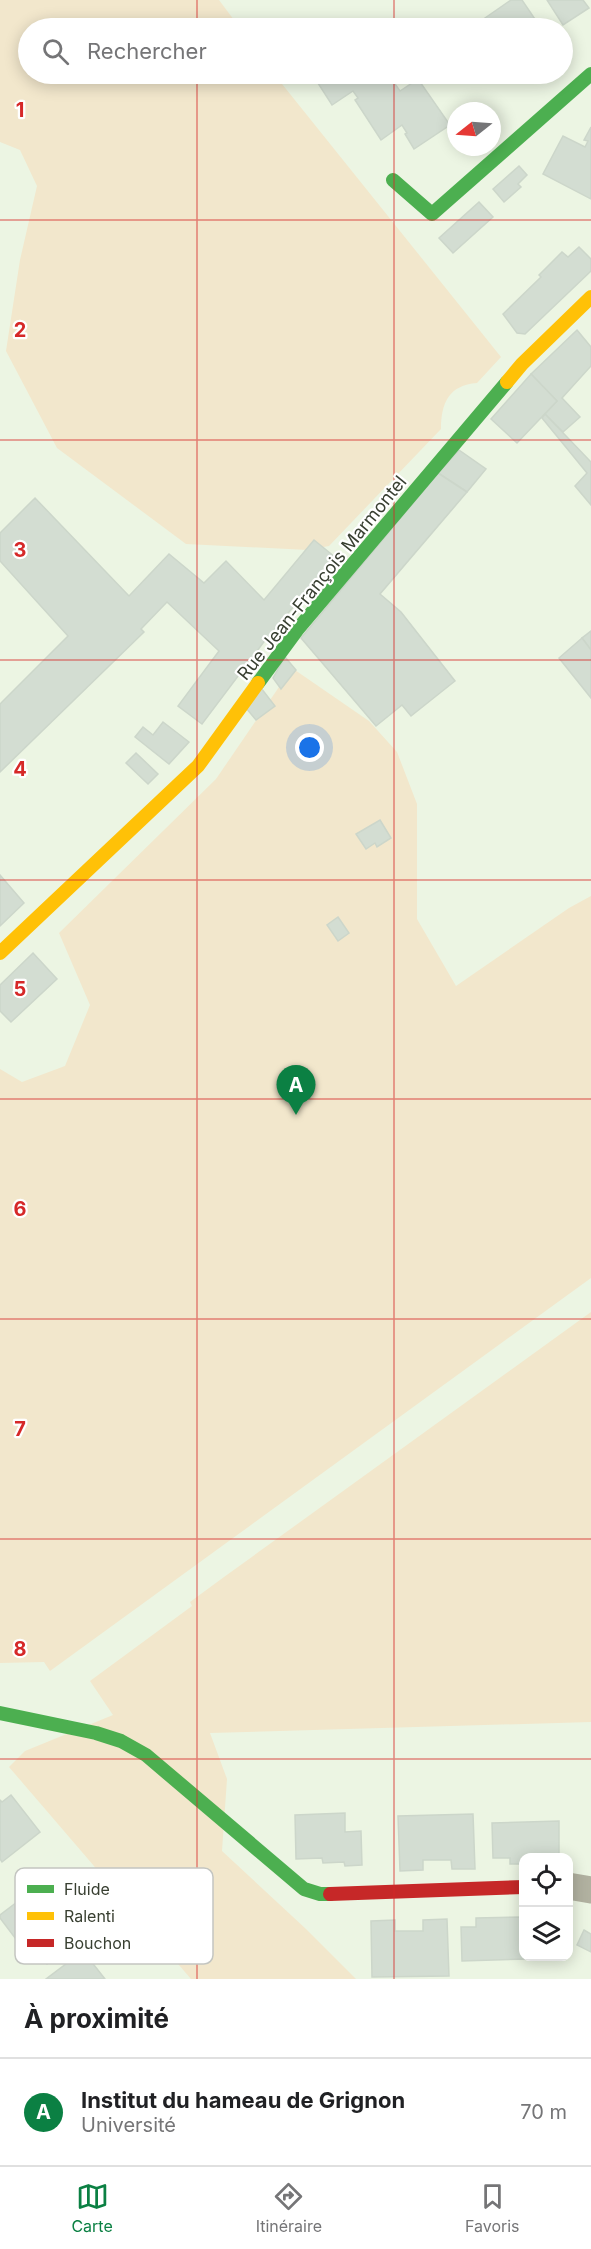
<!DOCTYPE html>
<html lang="fr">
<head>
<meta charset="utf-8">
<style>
  :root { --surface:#fff; --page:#f2f2f2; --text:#202124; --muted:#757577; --line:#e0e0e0; --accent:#0b8043 }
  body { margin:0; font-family:Inter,sans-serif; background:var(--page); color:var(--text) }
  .controls { position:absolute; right:18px; bottom:18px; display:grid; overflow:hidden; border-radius:12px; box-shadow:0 3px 15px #0003 }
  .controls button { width:54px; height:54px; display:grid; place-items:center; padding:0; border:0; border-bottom:2px solid var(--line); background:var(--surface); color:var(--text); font:30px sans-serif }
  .compass { position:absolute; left:447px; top:102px; width:54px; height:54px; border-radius:50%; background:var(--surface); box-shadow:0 3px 15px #0003; rotate:253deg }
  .you { position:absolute; left:310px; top:748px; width:21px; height:21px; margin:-15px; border:4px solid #fff; border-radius:50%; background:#1a73e8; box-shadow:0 0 0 9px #1a73e833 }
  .badge { display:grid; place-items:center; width:39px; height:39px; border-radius:50%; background:var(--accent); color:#fff; font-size:20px; font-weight:700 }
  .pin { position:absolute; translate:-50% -50px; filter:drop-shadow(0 2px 3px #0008) }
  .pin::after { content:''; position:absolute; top:32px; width:21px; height:18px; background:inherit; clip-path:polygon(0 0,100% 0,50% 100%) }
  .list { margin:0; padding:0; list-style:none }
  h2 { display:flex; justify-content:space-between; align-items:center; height:78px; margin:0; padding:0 24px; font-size:26px }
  h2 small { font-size:20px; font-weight:400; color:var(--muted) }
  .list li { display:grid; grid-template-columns:39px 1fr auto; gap:18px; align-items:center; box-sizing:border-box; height:108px; padding:0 24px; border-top:2px solid var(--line) }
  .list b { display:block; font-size:22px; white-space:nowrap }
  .list p { margin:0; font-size:20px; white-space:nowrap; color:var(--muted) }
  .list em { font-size:20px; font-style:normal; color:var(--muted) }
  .icon { flex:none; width:33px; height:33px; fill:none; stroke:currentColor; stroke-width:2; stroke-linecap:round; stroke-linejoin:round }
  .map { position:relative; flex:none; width:591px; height:1979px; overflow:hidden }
  .search { position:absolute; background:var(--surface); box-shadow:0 3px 15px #0003; left:18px; right:18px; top:18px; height:66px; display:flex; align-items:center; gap:15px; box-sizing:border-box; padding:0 21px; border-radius:33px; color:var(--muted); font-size:22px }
  .sheet { height:186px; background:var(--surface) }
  nav { display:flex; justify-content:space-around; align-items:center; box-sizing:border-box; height:84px; border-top:2px solid var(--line); background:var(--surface); font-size:16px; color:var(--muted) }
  nav a { display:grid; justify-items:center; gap:3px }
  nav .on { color:var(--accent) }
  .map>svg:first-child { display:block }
  .green { fill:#f2e7cc }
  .building { fill:#d3ddd2; stroke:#ccd6ca; stroke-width:1.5 }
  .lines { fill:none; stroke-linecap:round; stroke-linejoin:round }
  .street { stroke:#b1b1a0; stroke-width:27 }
  .fast { stroke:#4caf50; stroke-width:14 }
  .slow { stroke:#ffc107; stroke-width:14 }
  .jam { stroke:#c62828; stroke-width:14 }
  .grid { fill:none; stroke:#d62828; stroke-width:1.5; stroke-opacity:0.55 }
  .labels { text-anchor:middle; stroke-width:4.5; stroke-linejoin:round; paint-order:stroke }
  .street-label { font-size:18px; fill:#383f31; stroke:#fff }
  .key { fill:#fff; stroke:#c3c5c1; stroke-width:1.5 }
  .key-label { font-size:16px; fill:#383f31 }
  .grid-label { font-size:20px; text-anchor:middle; font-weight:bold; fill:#d62828; stroke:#fff; stroke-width:4.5; stroke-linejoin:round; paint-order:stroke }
</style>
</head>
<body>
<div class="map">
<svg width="591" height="1979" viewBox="0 0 591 1979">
  <rect width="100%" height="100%" fill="#ecf5e3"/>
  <g class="green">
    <path d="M0 0H219L240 28H28V74H274L501 357 477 383C449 385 441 403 441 429L329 546 308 550 186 544 57 448 6 351 20 260 37 186 20 150 0 142Z"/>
    <polygon points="292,668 369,721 397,752 417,804 417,919 456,986 569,908 591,896 591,1278 50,1671 44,1662 0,1663 0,1069 22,1082 65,1066 90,1005 59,933 216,779"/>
    <polygon points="591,1312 591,1722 210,1733 227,1779 222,1851 306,1929 356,1979 191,1979 9,1767 25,1751 113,1715 90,1681 192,1606 190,1602 224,1577"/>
  </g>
  <g class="building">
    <polygon points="511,0 522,0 541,28 473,28 472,27"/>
    <polygon points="547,0 583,0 589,8 563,25"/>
    <polygon points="326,74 388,74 400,91 418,79 450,125 414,149 405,134 407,133 402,125 381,140 355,100 358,98 353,91 332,105 316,80"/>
    <polygon points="591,127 591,199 543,174 563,136 585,147 588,141 584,140"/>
    <polygon points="519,166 527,175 518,184 521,187 504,202 493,189"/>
    <polygon points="479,202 493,217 453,253 439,238"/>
    <polygon points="579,247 591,259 591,271 525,334 517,333 503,314 541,277 539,275 562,252 568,257"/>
    <polygon points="577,330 591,347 591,366 562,398 580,417 563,432 545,414 557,401 531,374"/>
    <polygon points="531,374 557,401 517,443 491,419"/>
    <polygon points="545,414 591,462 591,505 575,486 587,473 542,418"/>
    <polygon points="459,450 486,469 467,492 438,473"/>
    <polygon points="438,473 467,492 380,594 401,612 455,681 411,716 402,705 376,726 301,638"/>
    <polygon points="35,498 129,596 169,554 204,583 226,561 264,600 314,540 335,557 263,643 202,724 178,706 219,651 167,602 141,629 144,632 0,772 0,704 68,636 0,561 0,533"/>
    <polygon points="591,631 591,650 582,638"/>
    <polygon points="582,638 591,650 591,698 559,658"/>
    <polygon points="285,657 296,670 281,689 273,678"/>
    <polygon points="261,688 275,706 256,720 246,708"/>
    <polygon points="163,722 189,742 169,764 135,737 143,727 153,735"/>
    <polygon points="136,753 158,774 148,784 126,763"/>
    <polygon points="380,820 391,838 377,847 375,843 366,849 356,834"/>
    <polygon points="0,875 24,903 0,926"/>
    <polygon points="338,917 349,933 338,941 327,925"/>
    <polygon points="33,953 57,979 11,1022 0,1011 0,985"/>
    <polygon points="11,1795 40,1832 2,1862 0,1859 0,1800 2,1802"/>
    <polygon points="345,1813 345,1832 361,1831 362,1865 345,1866 344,1862 323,1863 322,1858 296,1859 295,1815"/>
    <polygon points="473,1814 475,1869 452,1869 451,1860 423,1860 423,1870 400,1871 398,1816"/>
    <polygon points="559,1821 559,1858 524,1858 524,1864 510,1864 510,1858 493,1858 492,1823"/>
    <polygon points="33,1890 62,1927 76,1916 87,1930 47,1964 35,1950 28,1955 0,1918 0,1915"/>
    <polygon points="524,1917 524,1956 527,1956 527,1959 462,1961 461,1927 476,1927 476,1918"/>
    <polygon points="447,1919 449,1976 372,1977 371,1921 395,1920 395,1931 423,1931 423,1920"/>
    <polygon points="584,1930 591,1934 591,1952 577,1945"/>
    <polygon points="83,1951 105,1979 46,1979"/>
  </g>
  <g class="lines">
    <polyline class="street" points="568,1886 591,1890"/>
    <g class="fast">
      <polyline points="393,180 432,214 591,74"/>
      <polyline points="258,683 297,630 507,382"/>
      <polyline points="0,1713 96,1733 121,1741 146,1755 304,1889 320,1894 330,1894"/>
    </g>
    <g class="slow">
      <polyline points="507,382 522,364 591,297"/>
      <polyline points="0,953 198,766 258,683"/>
    </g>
    <polyline class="jam" points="330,1894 524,1887"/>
  </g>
  <path class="grid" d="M197 0V28M394 0V28M197 74V1979M394 74V1979M0 220H591M0 440H591M0 660H591M0 880H591M0 1099H591M0 1319H591M0 1539H591M0 1759H591"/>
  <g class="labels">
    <g class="street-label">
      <text transform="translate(322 578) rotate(-51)" y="6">Rue Jean-François Marmontel</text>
    </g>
  </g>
  <rect x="15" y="1868" width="198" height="96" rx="9" class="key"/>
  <rect x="27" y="1885" width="27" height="8" fill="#4caf50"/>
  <rect x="27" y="1912" width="27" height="8" fill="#ffc107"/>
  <rect x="27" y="1939" width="27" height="8" fill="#c62828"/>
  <g class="key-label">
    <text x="64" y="1895">Fluide</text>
    <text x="64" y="1922">Ralenti</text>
    <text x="64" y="1949">Bouchon</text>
  </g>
  <g class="grid-label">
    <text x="20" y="117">1</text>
    <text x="20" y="337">2</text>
    <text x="20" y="557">3</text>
    <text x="20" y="776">4</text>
    <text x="20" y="996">5</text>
    <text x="20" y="1216">6</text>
    <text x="20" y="1436">7</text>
    <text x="20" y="1656">8</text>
  </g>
</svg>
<div class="controls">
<button><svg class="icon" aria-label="locate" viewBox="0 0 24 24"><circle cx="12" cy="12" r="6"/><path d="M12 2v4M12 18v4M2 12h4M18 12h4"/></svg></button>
<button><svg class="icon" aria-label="layers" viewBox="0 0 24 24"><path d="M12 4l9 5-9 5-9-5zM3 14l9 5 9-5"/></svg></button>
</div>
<svg class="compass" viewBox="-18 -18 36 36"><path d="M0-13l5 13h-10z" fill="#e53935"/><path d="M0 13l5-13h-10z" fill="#757577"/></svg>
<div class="you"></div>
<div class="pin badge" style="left:296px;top:1115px">A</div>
<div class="search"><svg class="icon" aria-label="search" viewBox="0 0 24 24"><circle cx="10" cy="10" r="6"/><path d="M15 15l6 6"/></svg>Rechercher</div>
</div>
<section class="sheet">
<h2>À proximité<small></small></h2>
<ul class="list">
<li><span class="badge">A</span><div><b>Institut du hameau de Grignon</b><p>Université</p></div><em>70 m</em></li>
</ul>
</section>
<nav>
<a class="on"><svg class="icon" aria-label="map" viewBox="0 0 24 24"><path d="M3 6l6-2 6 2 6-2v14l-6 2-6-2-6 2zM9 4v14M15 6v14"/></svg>Carte</a>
<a><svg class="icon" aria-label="directions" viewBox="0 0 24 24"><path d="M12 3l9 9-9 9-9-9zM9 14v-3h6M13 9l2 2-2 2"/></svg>Itinéraire</a>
<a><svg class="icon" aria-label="saved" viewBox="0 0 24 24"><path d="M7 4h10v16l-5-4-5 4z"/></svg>Favoris</a>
</nav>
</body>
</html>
